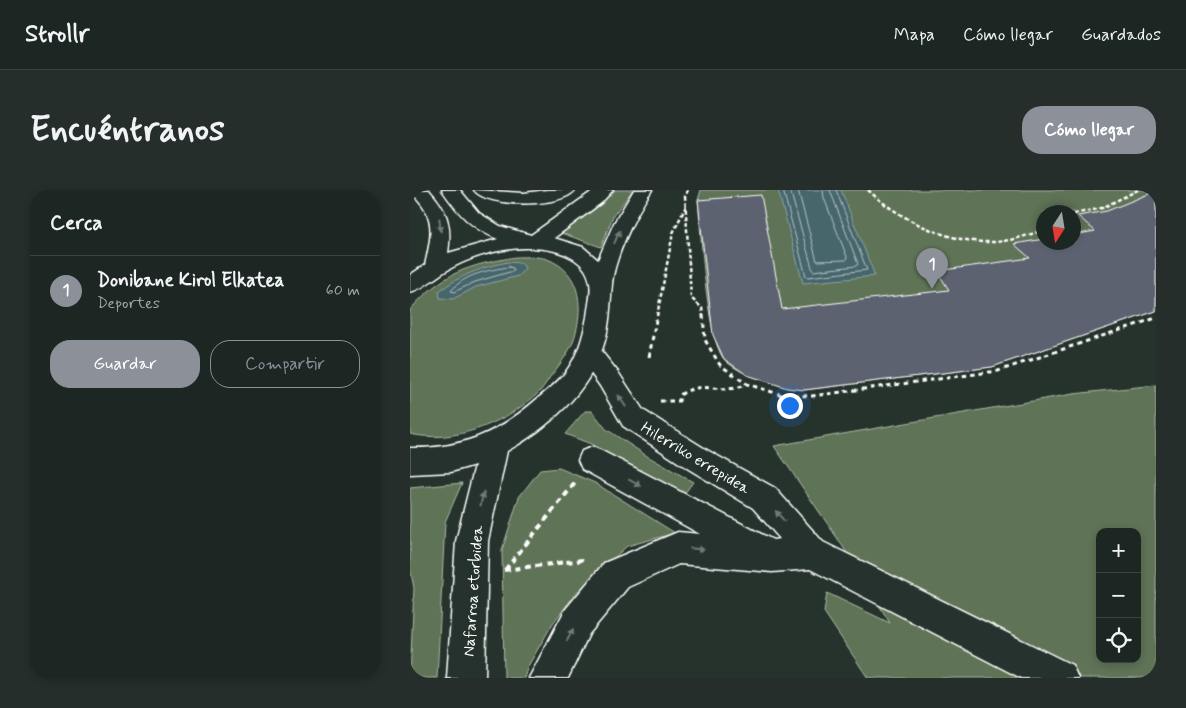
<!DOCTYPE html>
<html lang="es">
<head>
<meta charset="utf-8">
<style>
  :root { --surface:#1c2622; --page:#252e2a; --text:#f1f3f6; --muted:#a0a5a5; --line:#3a4340; --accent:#8c9099 }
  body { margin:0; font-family:Mynerve,sans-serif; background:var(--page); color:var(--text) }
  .controls { position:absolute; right:15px; bottom:15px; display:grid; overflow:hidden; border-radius:10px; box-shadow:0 2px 8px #0003 }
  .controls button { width:45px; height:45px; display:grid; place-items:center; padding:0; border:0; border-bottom:1px solid var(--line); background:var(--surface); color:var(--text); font:25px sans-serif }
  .compass { position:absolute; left:626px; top:15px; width:45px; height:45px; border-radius:50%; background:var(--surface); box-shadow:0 2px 8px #0003; rotate:192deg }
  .you { position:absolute; left:379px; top:215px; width:18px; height:18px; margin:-12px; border:4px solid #fff; border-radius:50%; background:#1a73e8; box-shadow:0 0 0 8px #1a73e833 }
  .badge { display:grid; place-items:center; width:32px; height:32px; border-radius:50%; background:var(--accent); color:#fff; font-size:16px; font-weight:700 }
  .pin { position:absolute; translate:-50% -41px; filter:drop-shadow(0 1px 2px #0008) }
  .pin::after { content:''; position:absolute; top:26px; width:18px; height:15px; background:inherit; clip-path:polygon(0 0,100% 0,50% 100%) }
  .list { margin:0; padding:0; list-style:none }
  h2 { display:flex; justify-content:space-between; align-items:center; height:65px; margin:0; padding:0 20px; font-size:21px }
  h2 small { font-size:16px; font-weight:400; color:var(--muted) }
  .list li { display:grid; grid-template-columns:32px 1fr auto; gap:15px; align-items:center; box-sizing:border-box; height:70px; padding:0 20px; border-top:1px solid var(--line) }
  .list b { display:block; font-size:19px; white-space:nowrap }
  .list p { margin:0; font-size:16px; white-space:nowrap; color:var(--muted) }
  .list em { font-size:16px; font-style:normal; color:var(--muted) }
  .actions { display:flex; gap:10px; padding:15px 20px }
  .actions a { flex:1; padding:11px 0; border:1px solid var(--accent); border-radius:20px; text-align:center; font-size:18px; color:var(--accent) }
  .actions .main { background:var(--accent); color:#fff }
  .icon { flex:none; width:28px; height:28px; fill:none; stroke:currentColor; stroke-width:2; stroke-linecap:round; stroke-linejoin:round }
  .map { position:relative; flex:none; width:746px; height:488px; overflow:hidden; border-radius:20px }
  header { display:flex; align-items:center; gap:30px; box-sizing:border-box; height:70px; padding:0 25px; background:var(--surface); border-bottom:1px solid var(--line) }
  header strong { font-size:24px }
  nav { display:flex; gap:28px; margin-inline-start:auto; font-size:18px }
  .intro { display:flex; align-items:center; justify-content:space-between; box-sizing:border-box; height:120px; padding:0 30px }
  h1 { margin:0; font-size:35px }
  .button { padding:12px 22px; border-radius:20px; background:var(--accent); color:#fff; font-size:18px; font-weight:700 }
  main { display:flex; gap:30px; padding:0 30px }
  aside { flex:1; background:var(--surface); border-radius:20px; box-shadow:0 2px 8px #0003 }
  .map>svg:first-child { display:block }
  .green { fill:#5e7356; stroke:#aeb9aa; fill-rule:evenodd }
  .water { fill:#46666c; stroke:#90a3a7 }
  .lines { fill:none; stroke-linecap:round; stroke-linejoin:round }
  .shore { stroke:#b5c2c4; stroke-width:1 }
  .building { fill:#5d6270; stroke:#fff }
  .minor-casing { stroke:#fff; stroke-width:3 }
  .tertiary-casing { stroke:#fff; stroke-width:3 }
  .secondary-casing { stroke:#fff; stroke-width:3 }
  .path-far2 { stroke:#fff; stroke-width:2.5; stroke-dasharray:4 2.5; stroke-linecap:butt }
  .path-far1 { stroke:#fff; stroke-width:3; stroke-dasharray:4.5 4; stroke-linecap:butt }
  .path { stroke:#fff; stroke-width:4; stroke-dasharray:6 4.5; stroke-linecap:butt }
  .minor { fill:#26332d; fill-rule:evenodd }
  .tertiary { fill:#26332d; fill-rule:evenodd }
  .secondary { fill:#26332d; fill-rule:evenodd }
  .oneway { fill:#727a76 }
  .labels { text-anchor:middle; stroke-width:5; stroke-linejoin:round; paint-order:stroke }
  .street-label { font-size:16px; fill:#fff; stroke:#26332d }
</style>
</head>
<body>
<header>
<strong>Strollr</strong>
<nav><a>Mapa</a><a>Cómo llegar</a><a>Guardados</a></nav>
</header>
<div class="intro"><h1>Encuéntranos</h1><a class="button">Cómo llegar</a></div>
<main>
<aside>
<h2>Cerca<small></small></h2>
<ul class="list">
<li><span class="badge">1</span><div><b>Donibane Kirol Elkatea</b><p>Deportes</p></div><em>60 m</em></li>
</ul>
<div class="actions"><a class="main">Guardar</a><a>Compartir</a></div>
</aside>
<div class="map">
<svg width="746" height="488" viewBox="0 0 746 488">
  <rect width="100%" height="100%" fill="#26332d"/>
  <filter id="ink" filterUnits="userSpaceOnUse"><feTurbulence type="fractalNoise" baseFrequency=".02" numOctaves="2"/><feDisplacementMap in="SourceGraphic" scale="10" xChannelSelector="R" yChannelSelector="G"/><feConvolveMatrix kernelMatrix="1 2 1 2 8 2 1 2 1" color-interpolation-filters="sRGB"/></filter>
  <g filter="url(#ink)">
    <g class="green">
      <polygon points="202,0 223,0 203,26 191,57 151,43 185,19"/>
      <path d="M291 0H746V121L582 177 394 200C373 197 326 185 313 168 296 144 291 44 288 10ZM634 22H664V52H634Z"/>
      <path d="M106 67C116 67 128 66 137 69 173 82 174 121 163 152 158 164 148 177 140 187 136 193 132 200 126 205 93 234 43 254 0 244V120C33 82 59 75 106 67Z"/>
      <path d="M746 195V488H458L414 422 417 403 480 433 430 352 364 256 663 204ZM690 342H727V469H690Z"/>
      <polygon points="175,221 182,221 196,239 237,266 283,292 272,307 181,254 155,244"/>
      <polygon points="149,278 185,293 265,343 217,356 167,402 143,433 118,476 114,488 94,488 92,360 109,307 130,280"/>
      <polygon points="52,293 35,332 27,488 0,488 4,398 0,378 0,298"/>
    </g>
    <g class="water">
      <polygon points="368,0 431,0 465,86 393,93"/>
      <path d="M98 72 112 73 115 79 108 86 66 97 43 109 30 108 29 101C51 85 72 77 98 72Z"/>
    </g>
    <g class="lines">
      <g class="shore">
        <polyline points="373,0 396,86 398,87 457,80 426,0"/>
        <polyline points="380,0 403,81 446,76 448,74 420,0"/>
        <polyline points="388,0 407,71 436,70 437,67 414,8 413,0"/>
        <path d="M99 77 103 78V81L65 92 44 102 41 101C54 84 79 80 99 77Z"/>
      </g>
    </g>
    <polygon class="building" points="746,1 746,121 582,177 394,200 377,198 337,185 314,169 303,145 288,10 351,5 372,119 539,100 527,81 620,68 604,54 634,49 634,52 664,52 664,45 685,41 668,26 697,21"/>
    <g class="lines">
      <g class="minor-casing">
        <polygon id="minor" points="179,155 188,157 208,182 233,220 297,260 365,298 413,352 662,475 668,488 611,488 400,379 362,382 269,374 218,397 179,444 158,488 119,488 155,420 194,373 268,342 290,344 172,279 168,270 172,261 182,257 192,261 363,350 370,349 343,318 277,278 213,236 190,196 167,164 170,157"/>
      </g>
      <g class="tertiary-casing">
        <path id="tertiary" d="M64 0 114 3 137 0H165C153 18 76 18 64 0Z"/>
      </g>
      <g class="secondary-casing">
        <path id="secondary" d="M0 0H19C38 21 42 35 38 63L88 49C60 38 48 23 32 0H50L69 23 90 36 121 45 184 0H203L191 13 144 48 173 57 188 70 204 33 224 0H242C227 21 204 68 202 94 200 115 200 137 193 157 179 202 137 239 97 261L78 351 75 488H37L46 351 65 275 41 282 0 284V258C52 259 88 243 127 209 137 201 147 193 155 183 168 166 173 147 177 127 178 116 182 104 180 93 176 64 138 57 115 58 87 59 60 67 36 81 24 88 13 99 0 102V85L15 75C19 57 25 37 15 19 11 12 5 7 0 0Z"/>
      </g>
      <g class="path-far2">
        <polyline points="278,0 275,6 281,108 292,118 293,126"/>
        <path d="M458 0C490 30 540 54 585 52 602 51 618 45 634 40"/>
        <polyline points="664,24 692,18 728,0"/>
        <polyline points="247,126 263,43 276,16"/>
      </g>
      <g class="path-far1">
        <polyline points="293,125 295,150 310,175 337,194 372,205 402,206 588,181 746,128"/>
        <polyline points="239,167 247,125"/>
        <path d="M250 211H269L270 205C294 188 313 207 336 194"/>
      </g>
      <g class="path">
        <polyline points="94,380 172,370 176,372"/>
        <polyline points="95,380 165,293"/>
      </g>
      <use href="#minor" class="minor"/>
      <use href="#tertiary" class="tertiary"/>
      <use href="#secondary" class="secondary"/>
    </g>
    <defs><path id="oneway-solid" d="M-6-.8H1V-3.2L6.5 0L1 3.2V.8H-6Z" transform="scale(1.25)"/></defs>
    <g class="oneway">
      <use href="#oneway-solid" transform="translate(30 35) rotate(84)"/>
      <use href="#oneway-solid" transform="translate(207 47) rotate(-66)"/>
      <use href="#oneway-solid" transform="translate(212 211) rotate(-123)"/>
      <use href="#oneway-solid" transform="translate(225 293) rotate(28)"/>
      <use href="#oneway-solid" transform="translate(72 309) rotate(-77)"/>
      <use href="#oneway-solid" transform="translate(370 326) rotate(-131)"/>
      <use href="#oneway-solid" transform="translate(287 359) rotate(5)"/>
      <use href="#oneway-solid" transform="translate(160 445) rotate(-63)"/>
    </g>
  </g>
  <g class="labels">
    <g class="street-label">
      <text transform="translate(286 267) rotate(31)" y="6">Hilerriko errepidea</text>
      <text transform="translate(62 401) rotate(-86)" y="6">Nafarroa etorbidea</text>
    </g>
  </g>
</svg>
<div class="controls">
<button>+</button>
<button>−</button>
<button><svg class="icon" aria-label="locate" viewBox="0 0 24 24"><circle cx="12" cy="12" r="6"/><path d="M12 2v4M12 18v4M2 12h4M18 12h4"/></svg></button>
</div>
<svg class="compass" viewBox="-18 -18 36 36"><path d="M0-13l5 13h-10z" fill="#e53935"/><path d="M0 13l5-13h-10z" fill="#a0a5a5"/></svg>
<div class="you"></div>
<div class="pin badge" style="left:522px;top:99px">1</div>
</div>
</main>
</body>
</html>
